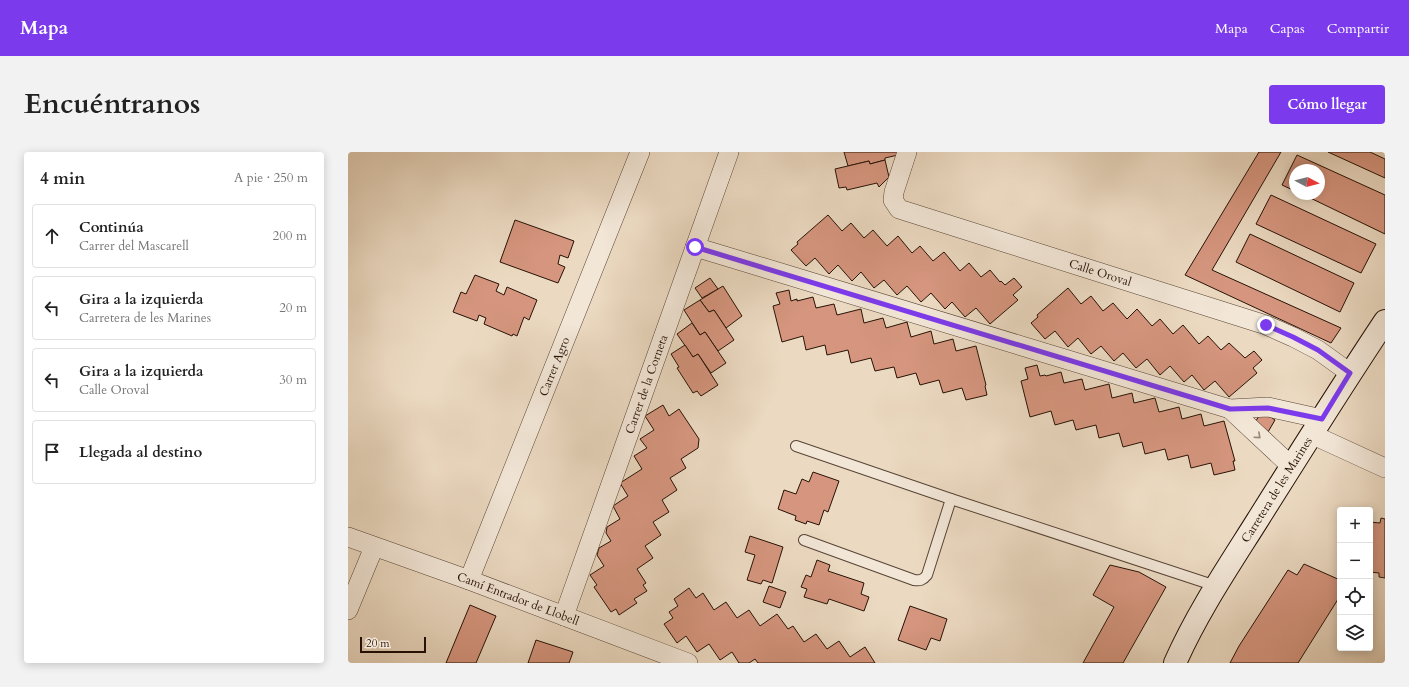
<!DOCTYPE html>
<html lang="es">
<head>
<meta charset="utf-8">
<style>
  :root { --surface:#fff; --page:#f2f2f2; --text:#222; --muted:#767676; --line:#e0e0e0; --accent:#7c3aed }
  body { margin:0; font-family:Cardo,serif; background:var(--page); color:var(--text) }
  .controls { position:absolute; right:12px; bottom:12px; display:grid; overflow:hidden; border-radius:4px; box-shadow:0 2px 10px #0003 }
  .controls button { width:36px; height:36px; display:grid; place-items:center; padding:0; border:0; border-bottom:1px solid var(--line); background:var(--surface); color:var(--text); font:20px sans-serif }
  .compass { position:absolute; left:941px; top:12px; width:36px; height:36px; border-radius:50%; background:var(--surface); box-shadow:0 2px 10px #0003; rotate:97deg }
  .scale { position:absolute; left:12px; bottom:10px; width:66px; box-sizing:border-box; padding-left:4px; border:2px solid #271205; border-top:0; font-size:11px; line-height:14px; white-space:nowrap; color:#271205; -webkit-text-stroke:3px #f2e6d7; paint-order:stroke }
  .stop { position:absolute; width:12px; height:12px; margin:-9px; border:3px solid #7c3aed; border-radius:50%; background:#fff }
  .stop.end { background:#7c3aed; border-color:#fff; box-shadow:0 1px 4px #0008 }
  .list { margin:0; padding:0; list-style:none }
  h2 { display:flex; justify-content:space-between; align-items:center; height:52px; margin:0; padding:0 16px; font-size:17px }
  h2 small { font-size:13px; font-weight:400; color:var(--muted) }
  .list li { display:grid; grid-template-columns:26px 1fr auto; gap:12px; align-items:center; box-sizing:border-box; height:64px; margin:0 8px 8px; padding:0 8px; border:1px solid var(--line); border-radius:4px }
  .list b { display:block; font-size:15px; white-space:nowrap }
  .list p { margin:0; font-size:13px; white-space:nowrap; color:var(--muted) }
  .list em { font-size:13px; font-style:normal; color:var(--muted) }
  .icon { flex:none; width:22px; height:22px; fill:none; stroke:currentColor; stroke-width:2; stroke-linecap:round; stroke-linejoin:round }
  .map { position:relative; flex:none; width:1037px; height:511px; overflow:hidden; border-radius:4px }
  header { display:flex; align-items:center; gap:24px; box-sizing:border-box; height:56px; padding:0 20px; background:var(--accent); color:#fff }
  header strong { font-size:19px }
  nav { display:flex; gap:22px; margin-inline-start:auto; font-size:14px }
  .intro { display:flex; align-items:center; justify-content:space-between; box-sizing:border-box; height:96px; padding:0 24px }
  h1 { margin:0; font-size:28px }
  .button { padding:10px 18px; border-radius:4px; background:var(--accent); color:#fff; font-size:14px; font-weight:700 }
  main { display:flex; gap:24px; padding:0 24px }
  aside { flex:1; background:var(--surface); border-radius:4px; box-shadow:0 2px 10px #0003 }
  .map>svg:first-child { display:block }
  .building { fill:#d5957e; stroke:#271205 }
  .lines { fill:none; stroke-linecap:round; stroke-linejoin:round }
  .lane-casing { stroke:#584434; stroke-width:12 }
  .street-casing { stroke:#584434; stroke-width:20 }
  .secondary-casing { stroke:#271205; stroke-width:24 }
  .lane { stroke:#f2e6d7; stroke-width:10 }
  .street { stroke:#f2e6d7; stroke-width:19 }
  .secondary { stroke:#f2e6d7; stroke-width:22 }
  .oneway { stroke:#978778 }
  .route { stroke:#7c3aed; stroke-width:5 }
  .labels { text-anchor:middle; stroke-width:3; stroke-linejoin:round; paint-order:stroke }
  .street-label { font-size:12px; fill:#271205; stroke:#f2e6d7 }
</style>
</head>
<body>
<header>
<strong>Mapa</strong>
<nav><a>Mapa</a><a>Capas</a><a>Compartir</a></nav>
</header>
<div class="intro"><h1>Encuéntranos</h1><a class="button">Cómo llegar</a></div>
<main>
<aside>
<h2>4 min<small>A pie · 250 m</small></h2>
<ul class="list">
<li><svg class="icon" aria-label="ahead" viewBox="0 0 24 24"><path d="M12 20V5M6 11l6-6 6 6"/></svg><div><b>Continúa</b><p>Carrer del Mascarell</p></div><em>200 m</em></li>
<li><svg class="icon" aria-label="left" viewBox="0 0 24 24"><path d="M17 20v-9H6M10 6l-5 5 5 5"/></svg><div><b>Gira a la izquierda</b><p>Carretera de les Marines</p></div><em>20 m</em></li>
<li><svg class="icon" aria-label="left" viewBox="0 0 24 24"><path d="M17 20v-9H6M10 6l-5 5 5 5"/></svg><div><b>Gira a la izquierda</b><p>Calle Oroval</p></div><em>30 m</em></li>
<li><svg class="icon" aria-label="arrive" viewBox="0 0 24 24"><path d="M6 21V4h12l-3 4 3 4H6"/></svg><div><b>Llegada al destino</b></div></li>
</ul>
</aside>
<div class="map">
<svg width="1037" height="511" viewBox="0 0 1037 511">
  <rect width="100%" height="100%" fill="#ebd9c1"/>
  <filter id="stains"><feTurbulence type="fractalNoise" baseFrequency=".005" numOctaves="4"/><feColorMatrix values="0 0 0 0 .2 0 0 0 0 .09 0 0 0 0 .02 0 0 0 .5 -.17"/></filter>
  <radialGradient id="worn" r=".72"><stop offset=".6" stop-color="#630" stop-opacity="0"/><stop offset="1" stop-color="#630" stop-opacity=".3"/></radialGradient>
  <g class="building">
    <polygon points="496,0 549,0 550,3 537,6 537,8 522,12 521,9 500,14"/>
    <polygon points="911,0 933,0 864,118 993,176 983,191 837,123"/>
    <polygon points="980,0 1022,0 1037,7 1037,26"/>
    <polygon points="949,3 1037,43 1037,82 954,42 971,42 971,18 947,18 947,39 934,33"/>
    <polygon points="537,8 541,25 531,35 529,31 499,38 498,35 491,36 487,17 521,9 522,12"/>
    <polygon points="923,43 1028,92 1013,121 908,72"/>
    <polygon points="480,63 494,79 503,71 516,86 525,78 539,94 550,84 564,101 572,94 585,109 596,100 612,119 621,111 633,125 642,118 652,130 653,129 657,133 666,126 674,135 665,143 670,148 642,172 628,156 617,165 604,150 597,157 583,141 573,150 559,134 549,143 536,128 526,136 513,120 504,129 490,113 481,122 467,106 458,114 443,98 450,92 449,90"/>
    <polygon points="167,68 226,89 220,106 212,103 210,112 217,115 210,131 152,110"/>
    <polygon points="902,82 1006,131 992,160 888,110"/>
    <polygon points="127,123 151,132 148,139 156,143 159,135 189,148 181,168 176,165 169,184 165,182 164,184 136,172 138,166 131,163 129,169 105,160 113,140 118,142"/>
    <polygon points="362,126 370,137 354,146 347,136"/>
    <polygon points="375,134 394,164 378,176 366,158 361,160 352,148"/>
    <polygon points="720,136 733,152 743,144 755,159 765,151 779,167 789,157 804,174 812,167 825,182 835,173 851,192 860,184 873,198 881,191 897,206 906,199 914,208 905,216 909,221 881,245 867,229 856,238 844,223 836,230 822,214 812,223 799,207 788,216 775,201 766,209 753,194 743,202 730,186 720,195 707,179 697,187 683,171 690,165 689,163"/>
    <polygon points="441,138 443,149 449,147 449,149 465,145 468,156 486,152 489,163 513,157 516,171 535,166 538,176 559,170 563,185 583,179 586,192 605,187 608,199 628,194 638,233 637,234 639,243 618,248 614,236 595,241 591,228 572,233 568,221 549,226 546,215 527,219 523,206 503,211 500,198 479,203 477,193 458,198 455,184 434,190 425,154 432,152 428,141"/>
    <polygon points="352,148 361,160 366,158 386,188 370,199 357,180 352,183 336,158"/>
    <polygon points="344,171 352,183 357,180 378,211 363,221 350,202 345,205 329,182"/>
    <polygon points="337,193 345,205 350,202 370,233 353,244 349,239 345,241 329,216 331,215 323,202"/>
    <polygon points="689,213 692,224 697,223 698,224 713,220 716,231 734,227 737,238 761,232 764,246 784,241 786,251 807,246 811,260 831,255 834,267 853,262 856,274 876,269 887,309 885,309 887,318 866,323 863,311 843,316 840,303 820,308 817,297 797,302 794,290 775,295 771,281 751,286 748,273 728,278 725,268 707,273 703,259 682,265 673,229 680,227 677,216"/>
    <polygon points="315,253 321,264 331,257 351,287 350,296 333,307 338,316 322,326 329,338 314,348 321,360 305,370 313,383 297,394 305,406 289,417 298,431 295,433 299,439 286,447 289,451 271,463 268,457 263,460 246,435 249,433 242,423 256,414 249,403 251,396 263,389 258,381 259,375 272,367 265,354 280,344 272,331 294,317 286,304 299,296 292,287 306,278 297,264"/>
    <polygon points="914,259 927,268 920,280 906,272"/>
    <polygon points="465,320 491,329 480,360 476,358 471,373 459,369 458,372 447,368 448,364 430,357 436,338 448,342 454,327 461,330"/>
    <polygon points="1033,366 1037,367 1037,426 1031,425 1031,421 1022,420 1022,370 1032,371"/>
    <polygon points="402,384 435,395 424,431 415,428 413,432 399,428 407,403 397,400"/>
    <polygon points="469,408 482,413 480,419 516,431 513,442 521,445 516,459 481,447 479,452 456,445 459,437 453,435 458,423 463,425"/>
    <polygon points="956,412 992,428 992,444 950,511 882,511 891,494 940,418 949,423"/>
    <polygon points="762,413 791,420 818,435 775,511 735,511 766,455 745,443"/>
    <polygon points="421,434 438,440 432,456 415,450"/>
    <polygon points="341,436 348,446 355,441 366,458 378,450 389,466 401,458 412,474 429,462 440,477 445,474 456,490 468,482 479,497 491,489 502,505 517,495 527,511 410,511 407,507 401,511 391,511 384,500 372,508 361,492 349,500 338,484 329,491 316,472 325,466 321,460 330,454 326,447"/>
    <polygon points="122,453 148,464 128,511 98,511"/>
    <polygon points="562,454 599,467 592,489 583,486 578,498 550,488"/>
    <polygon points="188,488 225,500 221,511 180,511"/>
  </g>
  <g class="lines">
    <g class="lane-casing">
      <g id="lane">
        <polyline points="448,294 603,347 868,434"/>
        <path d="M456 388 566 428C572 429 575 428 579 423L603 347"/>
      </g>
    </g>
    <g class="street-casing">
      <g id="street">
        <path id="s1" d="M559 0 546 40 545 48 551 57 918 173 945 185 970 198 1002 221"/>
        <polyline points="347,95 882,257 920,255 974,267"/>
        <polyline points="882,257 943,314"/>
        <polyline points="963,282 1037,316"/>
        <path id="s2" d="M0 385 121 428 340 511"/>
        <path id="s3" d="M121 428 292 0"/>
        <polyline points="0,458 26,395"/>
        <path id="s4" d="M216 464 381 0"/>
      </g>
    </g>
    <g class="secondary-casing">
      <g id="secondary">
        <path id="s5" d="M827 511C849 461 880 415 909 369 951 302 993 235 1037 169"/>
      </g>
    </g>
    <use href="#lane" class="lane"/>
    <use href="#street" class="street"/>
    <use href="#secondary" class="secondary"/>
  </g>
  <defs><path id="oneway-chevron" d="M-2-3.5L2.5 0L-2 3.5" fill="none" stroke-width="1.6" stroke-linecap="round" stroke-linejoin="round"/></defs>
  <use class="oneway" href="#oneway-chevron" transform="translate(910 284) rotate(42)"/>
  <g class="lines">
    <polyline class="route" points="347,95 882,257 920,256 974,267 1002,221 970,198 945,185 918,173"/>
  </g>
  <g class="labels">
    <g class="street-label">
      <text dy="4" stroke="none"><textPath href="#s1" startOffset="272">Calle Oroval</textPath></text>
      <text dy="4" stroke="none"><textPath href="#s3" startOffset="230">Carrer Agro</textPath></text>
      <text dy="4" stroke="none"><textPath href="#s4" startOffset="246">Carrer de la Corneta</textPath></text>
      <text dy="4" stroke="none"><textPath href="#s5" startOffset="201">Carretera de les Marines</textPath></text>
      <text dy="4" stroke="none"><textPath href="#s2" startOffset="181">Camí Entrador de Llobell</textPath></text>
    </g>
  </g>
  <rect width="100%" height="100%" filter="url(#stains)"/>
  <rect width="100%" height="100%" fill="url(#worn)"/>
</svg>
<div class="controls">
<button>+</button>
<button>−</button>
<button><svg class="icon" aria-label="locate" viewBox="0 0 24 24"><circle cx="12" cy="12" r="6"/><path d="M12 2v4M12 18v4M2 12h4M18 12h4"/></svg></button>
<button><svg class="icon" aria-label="layers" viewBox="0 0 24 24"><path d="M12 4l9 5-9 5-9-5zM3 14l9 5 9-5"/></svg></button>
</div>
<svg class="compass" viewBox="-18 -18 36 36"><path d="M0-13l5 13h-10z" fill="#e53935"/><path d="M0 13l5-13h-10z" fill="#767676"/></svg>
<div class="scale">20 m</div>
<div class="stop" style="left:347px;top:95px"></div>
<div class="stop end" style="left:918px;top:173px"></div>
</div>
</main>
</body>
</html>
